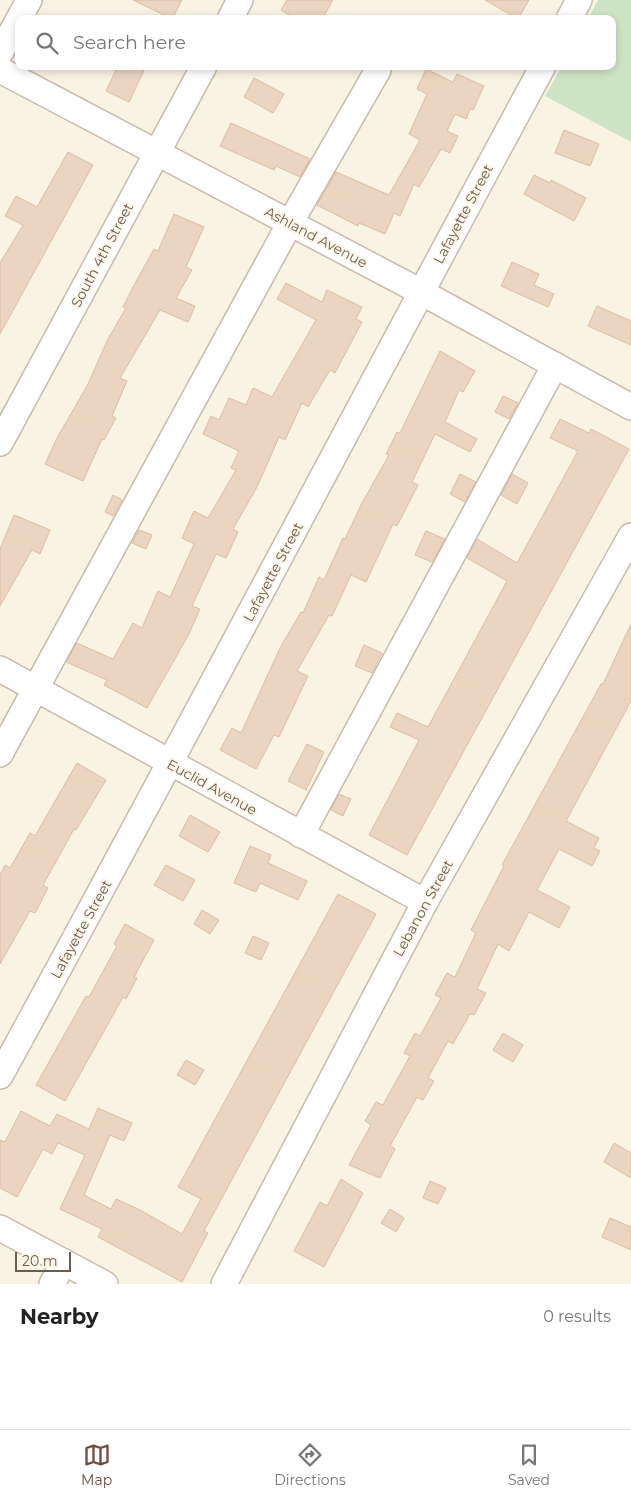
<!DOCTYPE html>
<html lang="en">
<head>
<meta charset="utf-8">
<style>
  :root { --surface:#fff; --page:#f2f2f2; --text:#222; --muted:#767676; --line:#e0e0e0; --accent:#724c3b }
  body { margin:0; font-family:Montserrat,sans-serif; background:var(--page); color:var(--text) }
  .scale { position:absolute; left:15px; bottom:12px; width:56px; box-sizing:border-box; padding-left:5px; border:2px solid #6e5c4d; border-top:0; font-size:14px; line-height:18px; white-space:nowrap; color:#6e5c4d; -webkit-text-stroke:4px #fcf7ea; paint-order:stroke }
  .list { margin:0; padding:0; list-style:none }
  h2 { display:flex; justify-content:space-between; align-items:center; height:65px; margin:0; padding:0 20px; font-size:21px }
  h2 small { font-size:16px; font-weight:400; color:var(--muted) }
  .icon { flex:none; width:28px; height:28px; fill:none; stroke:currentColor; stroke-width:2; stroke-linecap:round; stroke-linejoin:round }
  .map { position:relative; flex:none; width:631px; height:1284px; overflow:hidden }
  .search { position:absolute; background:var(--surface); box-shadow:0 2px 8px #0003; left:15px; right:15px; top:15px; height:55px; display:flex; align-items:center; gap:12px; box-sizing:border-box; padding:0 18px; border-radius:10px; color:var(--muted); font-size:19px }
  .sheet { height:145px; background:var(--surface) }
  nav { display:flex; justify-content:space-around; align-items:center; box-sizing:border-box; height:70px; border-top:1px solid var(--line); background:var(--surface); font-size:14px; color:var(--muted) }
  nav a { display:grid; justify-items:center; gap:2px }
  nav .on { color:var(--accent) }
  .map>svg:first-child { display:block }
  .green { fill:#cfe4c5 }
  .building { fill:#ebd5c0; stroke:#dbbda2 }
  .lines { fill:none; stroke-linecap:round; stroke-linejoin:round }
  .minor-casing { stroke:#c8bbac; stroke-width:28 }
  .minor { stroke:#fff; stroke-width:25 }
  .labels { text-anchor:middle; stroke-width:4; stroke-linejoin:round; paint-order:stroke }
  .street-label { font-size:14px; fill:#6e5c4d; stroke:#fcf7ea }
</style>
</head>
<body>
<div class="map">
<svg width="631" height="1284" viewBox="0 0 631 1284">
  <rect width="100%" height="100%" fill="#f9f3e4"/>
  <polygon class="green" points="598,0 631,0 631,142 545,96 562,66 612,66 612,19 588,19"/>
  <g class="building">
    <polygon points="133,0 182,0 172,19"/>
    <polygon points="287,0 333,0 322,19 296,19 281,10"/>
    <polygon points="485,0 529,0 518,19"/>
    <polygon points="118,66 146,66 129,102 106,91"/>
    <polygon points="426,69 453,82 457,74 484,86 473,110 470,109 466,119 455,114 447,131 458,136 450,153 441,149 419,187 414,184 400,216 394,213 385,234 359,223 358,226 317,205 336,172 389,195 420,140 409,134 427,94 417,89"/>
    <polygon points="254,78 284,94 273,113 244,97"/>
    <polygon points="231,123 310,159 300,177 276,166 274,170 220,146"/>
    <polygon points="564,130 599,144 590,166 555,153"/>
    <polygon points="68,152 93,165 0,334 0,263 23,225 5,216 16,196 37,207"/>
    <polygon points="534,175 550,183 551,180 586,198 574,221 524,194"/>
    <polygon points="174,214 204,227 186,267 192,270 176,298 195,306 188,322 160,310 120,378 127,381 112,416 116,418 104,440 102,439 83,481 45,464 57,438 87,386 108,339 126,308 123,307 133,287 154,249 158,251"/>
    <polygon points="512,262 539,274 534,285 554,294 548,307 501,286"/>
    <polygon points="286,283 322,302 327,290 362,307 356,319 362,322 335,373 330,370 308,407 302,403 285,440 279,437 257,487 233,529 238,532 226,558 216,554 192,606 200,609 189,634 147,708 104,685 107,680 66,662 77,643 113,659 133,623 142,628 158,591 170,597 194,544 182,538 194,511 208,518 236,470 231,468 239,451 203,434 211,416 219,420 229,398 246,405 253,388 272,397 316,320 277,299"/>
    <polygon points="597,306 631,321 631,345 588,326"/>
    <polygon points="440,351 475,371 463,392 459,390 445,422 477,439 470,452 435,434 412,482 418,485 397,526 393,524 366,582 351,575 332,616 329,615 297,671 308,676 279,737 274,735 256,769 220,750 232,728 241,733 281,646 301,612 303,613 319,577 324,580 343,538 345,539 362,503 389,455 386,454 397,432 400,433"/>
    <polygon points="503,396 518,403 509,419 495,412"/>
    <polygon points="560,419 589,433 591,429 629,449 407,855 369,835 419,740 390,727 397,713 428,727 507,581 467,558 477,539 517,563 578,451 550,438"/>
    <polygon points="460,474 476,482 465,502 450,494"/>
    <polygon points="512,474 528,483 517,504 501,495"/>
    <polygon points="113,495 122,500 113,516 105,512"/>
    <polygon points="14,515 50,530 40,554 32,550 0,606 0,549"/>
    <polygon points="139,530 152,535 146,549 132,543"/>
    <polygon points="426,531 445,539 432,562 415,555"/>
    <polygon points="631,624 631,701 566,821 599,838 594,848 600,851 592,866 559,849 537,890 570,907 559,928 529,912 509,951 498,944 477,989 486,993 474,1015 470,1014 453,1044 448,1041 428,1078 434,1081 423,1100 417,1097 390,1146 395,1149 380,1178 349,1165 371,1125 365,1121 376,1102 383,1105 410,1056 404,1053 415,1033 420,1036 441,998 435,995 447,973 455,977 476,933 471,930 504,866 502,865 601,684 603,684"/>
    <polygon points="364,645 382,653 372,673 355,666"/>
    <polygon points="307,744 324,752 306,790 288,781"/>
    <polygon points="77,763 106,780 76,830 74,829 43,885 48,888 35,913 30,911 0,964 0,875 5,865 10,868 30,833 35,836"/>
    <polygon points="339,794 351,799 343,816 331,810"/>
    <polygon points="190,815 220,832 208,852 179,836"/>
    <polygon points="250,846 271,855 268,863 307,881 298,900 260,883 256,892 234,883"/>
    <polygon points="166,865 195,880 183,901 154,885"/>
    <polygon points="338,894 376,914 204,1231 208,1233 182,1282 98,1237 102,1229 60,1209 85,1155 58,1143 52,1154 43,1149 17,1197 0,1188 0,1140 5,1142 21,1111 50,1126 57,1114 89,1129 98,1108 132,1123 124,1141 110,1135 84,1195 111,1209 116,1199 142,1211 182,1234 201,1199 178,1187"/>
    <polygon points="202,910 219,920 210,934 194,924"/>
    <polygon points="125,924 154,940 134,977 137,978 126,999 123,997 65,1101 36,1085 86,996 89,997 117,946 114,944"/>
    <polygon points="253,936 269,943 261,960 245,953"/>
    <polygon points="503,1033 523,1045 513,1062 493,1050"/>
    <polygon points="186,1060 204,1070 195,1085 177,1075"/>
    <polygon points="614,1143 631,1153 631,1178 604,1162"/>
    <polygon points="341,1179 363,1193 324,1267 294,1251 320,1202 327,1206"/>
    <polygon points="430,1181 446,1188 438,1204 423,1198"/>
    <polygon points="390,1209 404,1218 396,1232 381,1223"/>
    <polygon points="610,1218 631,1227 631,1250 602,1237"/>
  </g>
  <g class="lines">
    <g class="minor-casing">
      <g id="minor">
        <polyline points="19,19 29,0"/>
        <polyline points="230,19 240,0"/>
        <polyline points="569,19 579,0"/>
        <polyline points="0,53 19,19"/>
        <polyline points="0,70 421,292 631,407"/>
        <polyline points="0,443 204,66"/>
        <polyline points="0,669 425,902"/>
        <polyline points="0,754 290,223 378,70"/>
        <polyline points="301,835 555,365"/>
        <path d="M0 1076C184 741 361 402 543 66"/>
        <polyline points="0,1228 105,1284"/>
        <polyline points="52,1284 64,1262"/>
        <polyline points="224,1284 425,902 631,536"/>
      </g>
    </g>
    <use href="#minor" class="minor"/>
  </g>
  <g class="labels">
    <g class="street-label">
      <text transform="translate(463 214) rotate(-62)" y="5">Lafayette Street</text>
      <text transform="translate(316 237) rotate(28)" y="5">Ashland Avenue</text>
      <text transform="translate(102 255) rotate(-62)" y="5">South 4th Street</text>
      <text transform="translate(273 572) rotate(-62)" y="5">Lafayette Street</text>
      <text transform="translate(212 787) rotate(29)" y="5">Euclid Avenue</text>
      <text transform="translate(423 908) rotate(-61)" y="5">Lebanon Street</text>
      <text transform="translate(81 929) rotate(-61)" y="5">Lafayette Street</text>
    </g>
  </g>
</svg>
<div class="scale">20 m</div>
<div class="search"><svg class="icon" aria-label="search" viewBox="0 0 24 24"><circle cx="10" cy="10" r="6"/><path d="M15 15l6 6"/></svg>Search here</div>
</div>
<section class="sheet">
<h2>Nearby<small>0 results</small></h2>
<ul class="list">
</ul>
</section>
<nav>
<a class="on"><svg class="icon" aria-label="map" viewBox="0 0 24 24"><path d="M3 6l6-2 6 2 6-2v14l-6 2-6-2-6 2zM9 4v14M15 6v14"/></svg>Map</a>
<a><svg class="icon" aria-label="directions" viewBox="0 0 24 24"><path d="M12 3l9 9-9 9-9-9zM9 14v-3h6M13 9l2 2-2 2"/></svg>Directions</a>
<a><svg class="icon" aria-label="saved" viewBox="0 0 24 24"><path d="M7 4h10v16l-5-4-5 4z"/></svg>Saved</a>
</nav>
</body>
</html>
